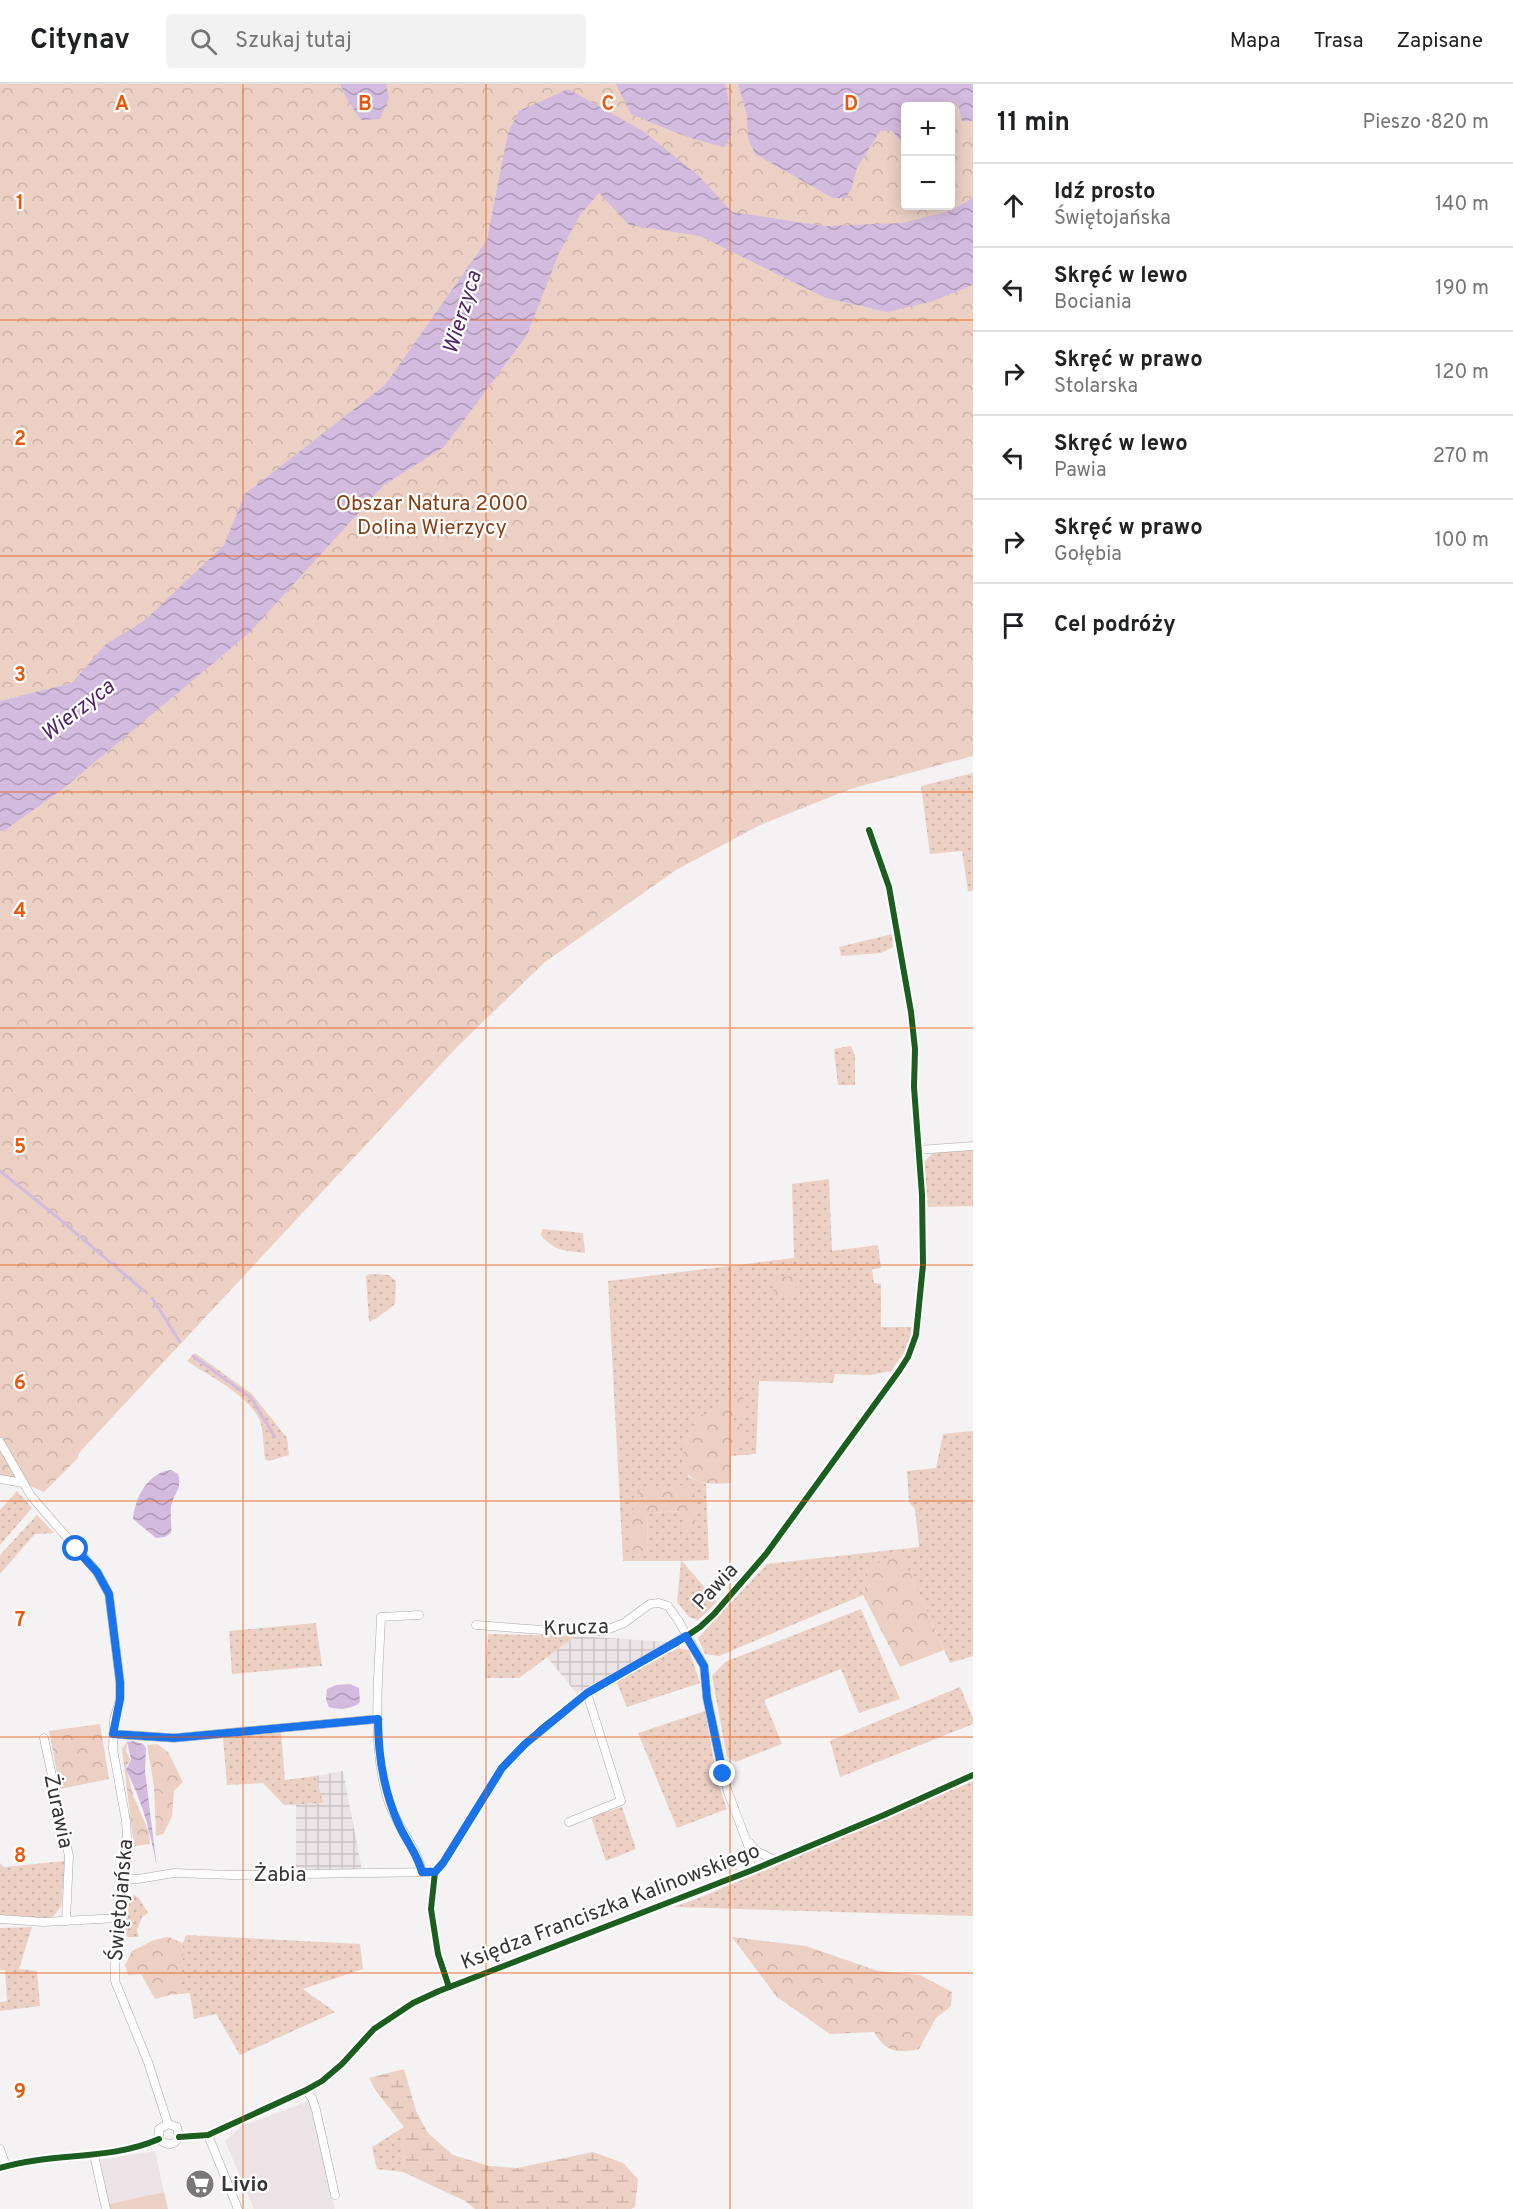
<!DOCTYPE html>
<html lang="pl">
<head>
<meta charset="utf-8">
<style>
  :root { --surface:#fff; --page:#f2f2f2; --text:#202124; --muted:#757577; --line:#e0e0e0 }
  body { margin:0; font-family:Overpass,sans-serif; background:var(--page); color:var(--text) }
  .controls { position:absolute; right:18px; top:18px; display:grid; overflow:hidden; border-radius:6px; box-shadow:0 3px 15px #0003 }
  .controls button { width:54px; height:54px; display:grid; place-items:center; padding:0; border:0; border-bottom:2px solid var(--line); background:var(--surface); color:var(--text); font:30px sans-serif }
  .stop { position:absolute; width:18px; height:18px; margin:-14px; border:4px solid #1a73e8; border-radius:50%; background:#fff }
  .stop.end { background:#1a73e8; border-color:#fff; box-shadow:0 2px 6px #0008 }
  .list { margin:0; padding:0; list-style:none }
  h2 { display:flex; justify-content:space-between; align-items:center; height:78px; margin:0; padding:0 24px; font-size:26px }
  h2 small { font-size:20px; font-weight:400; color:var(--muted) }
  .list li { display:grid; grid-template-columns:39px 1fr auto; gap:18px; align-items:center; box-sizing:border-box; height:84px; padding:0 24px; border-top:2px solid var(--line) }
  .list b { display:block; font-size:22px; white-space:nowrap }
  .list p { margin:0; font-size:20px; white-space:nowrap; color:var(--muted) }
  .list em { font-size:20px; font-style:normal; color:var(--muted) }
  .icon { flex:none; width:33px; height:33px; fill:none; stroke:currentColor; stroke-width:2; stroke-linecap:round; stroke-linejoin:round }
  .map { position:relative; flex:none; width:973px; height:2125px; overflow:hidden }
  header { display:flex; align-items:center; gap:36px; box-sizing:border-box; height:84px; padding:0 30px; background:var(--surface); border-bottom:2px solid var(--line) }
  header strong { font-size:28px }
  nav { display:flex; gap:33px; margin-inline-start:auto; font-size:21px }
  .search { width:420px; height:54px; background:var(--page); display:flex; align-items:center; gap:15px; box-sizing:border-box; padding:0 21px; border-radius:6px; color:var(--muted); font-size:22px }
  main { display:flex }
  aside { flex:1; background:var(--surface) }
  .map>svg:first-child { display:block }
  .built { fill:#ebe3e5 }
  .industrial { fill:url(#industrial-grid) }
  .grass { fill:url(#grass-dots); fill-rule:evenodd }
  .forest { fill:url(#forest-crowns); fill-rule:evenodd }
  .wetland { fill:url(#wetland-marsh) }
  .pitch { fill:#ecd0c4 }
  .water { fill:url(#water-waves) }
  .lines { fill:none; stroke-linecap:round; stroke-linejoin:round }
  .stream { stroke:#d3bbdf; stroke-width:3 }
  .street-casing { stroke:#a9a7a8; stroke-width:9 }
  .street { stroke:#fefdfd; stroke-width:8 }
  .cycleway-casing { stroke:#fff; stroke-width:10 }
  .cycleway { stroke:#1b5e20; stroke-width:6 }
  .route { stroke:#1a73e8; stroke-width:8 }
  .grid { fill:none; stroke:#e8590c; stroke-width:1.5; stroke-opacity:0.55 }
  .labels { text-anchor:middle; stroke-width:4.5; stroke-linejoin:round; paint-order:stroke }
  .park-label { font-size:21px; fill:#863f15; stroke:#fff }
  .street-label { font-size:21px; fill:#373535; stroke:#fff }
  .poi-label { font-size:21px; font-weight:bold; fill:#373535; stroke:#fff; text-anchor:start }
  .water-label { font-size:22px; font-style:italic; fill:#512765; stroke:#fff }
  .grid-label { font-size:20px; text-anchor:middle; font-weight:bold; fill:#e8590c; stroke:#fff; stroke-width:4.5; stroke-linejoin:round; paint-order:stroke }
</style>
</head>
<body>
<header>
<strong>Citynav</strong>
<div class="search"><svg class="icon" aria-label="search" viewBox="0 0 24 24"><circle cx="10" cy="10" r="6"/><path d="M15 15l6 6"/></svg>Szukaj tutaj</div>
<nav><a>Mapa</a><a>Trasa</a><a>Zapisane</a></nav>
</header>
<main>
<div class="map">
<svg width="973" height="2125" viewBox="0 0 973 2125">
  <defs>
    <pattern id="industrial-grid" width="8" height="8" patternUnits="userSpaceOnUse" patternTransform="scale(1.5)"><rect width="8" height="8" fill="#ebe3e5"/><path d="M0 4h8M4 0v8" fill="none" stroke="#cac3c5"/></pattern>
    <pattern id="grass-dots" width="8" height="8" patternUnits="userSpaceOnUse" patternTransform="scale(1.5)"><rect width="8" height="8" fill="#ecd0c4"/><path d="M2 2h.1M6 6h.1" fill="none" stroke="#cbb3a9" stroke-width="1.8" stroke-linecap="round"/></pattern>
    <pattern id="forest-crowns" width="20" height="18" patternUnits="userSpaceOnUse" patternTransform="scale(1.5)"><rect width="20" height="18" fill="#ecd0c4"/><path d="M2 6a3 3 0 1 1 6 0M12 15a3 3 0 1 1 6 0" fill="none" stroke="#cbb3a9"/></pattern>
    <pattern id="wetland-marsh" width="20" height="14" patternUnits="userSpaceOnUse" patternTransform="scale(1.5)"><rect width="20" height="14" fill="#ecd0c4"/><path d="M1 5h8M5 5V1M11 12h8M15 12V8" fill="none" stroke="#cbb3a9"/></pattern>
    <pattern id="water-waves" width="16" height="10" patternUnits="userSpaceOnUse" patternTransform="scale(1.5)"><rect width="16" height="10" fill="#d3bbdf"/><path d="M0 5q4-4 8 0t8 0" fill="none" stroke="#ac99b6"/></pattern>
  </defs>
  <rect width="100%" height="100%" fill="#f5f2f3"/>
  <g class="built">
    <polygon points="311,2016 335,2125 254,2125 225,2057 242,2042"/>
    <polygon points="155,2067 164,2108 109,2120 100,2076"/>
  </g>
  <g class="industrial">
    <polygon points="576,1552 624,1555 667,1558 577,1610 547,1573"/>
    <polygon points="343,1687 362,1786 296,1785 296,1720 322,1719 316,1692"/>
  </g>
  <g class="grass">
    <polygon points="973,689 973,807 968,807 962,767 930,770 921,702"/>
    <polygon points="892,850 893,863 881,869 841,872 839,863"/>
    <polygon points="851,962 855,972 855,1001 838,1001 834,965"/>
    <polygon points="973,1065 973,1122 928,1123 924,1078 934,1068"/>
    <path d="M829 1095 832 1167 878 1161 881 1184 872 1185 874 1199 881 1200V1243H912L909 1262 891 1287 871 1291 835 1290 833 1299 759 1297 756 1370 730 1372 732 1332 700 1331 685 1359 688 1393 706 1400 709 1476 682 1477 717 1518 698 1536 689 1533 677 1518 681 1477H623L608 1197 794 1174 792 1100ZM643 1404 694 1407 685 1427 648 1429 647 1468Z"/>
    <path d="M542 1145 583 1149 585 1169C564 1166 555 1168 541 1151Z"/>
    <polygon points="370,1190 389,1191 396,1197 395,1220 377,1234 369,1238 366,1192"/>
    <path d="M195 1269 252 1310 287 1354 289 1371 269 1377 265 1375C263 1364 264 1348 260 1337 250 1312 209 1292 187 1277Z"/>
    <polygon points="973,1347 973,1572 950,1579 900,1467 869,1485 863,1511 719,1572 705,1570 698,1554 767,1480 919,1463 915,1425 909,1418 907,1387 936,1384 943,1350"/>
    <polygon points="17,1407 32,1424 0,1461 0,1426"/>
    <polygon points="37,1431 54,1449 35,1450 0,1490 0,1471"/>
    <polygon points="861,1525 900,1615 859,1629 841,1585 764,1616 782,1660 736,1678 727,1673 712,1592 725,1578"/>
    <polygon points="316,1539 322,1582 232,1590 229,1547"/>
    <polygon points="488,1550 576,1552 519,1594 485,1594"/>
    <polygon points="677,1564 689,1566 700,1599 627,1623 616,1597"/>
    <polygon points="960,1603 973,1634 973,1640 840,1693 830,1657"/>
    <polygon points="705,1627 717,1695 727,1725 677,1744 638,1649"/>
    <polygon points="281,1648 285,1696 316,1692 323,1719 284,1721 263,1699 227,1701 223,1653"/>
    <polygon points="973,1697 973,1832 674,1823 699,1814"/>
    <polygon points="622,1723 636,1765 606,1777 591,1733"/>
    <polygon points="65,1777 61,1823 52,1834 0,1832 0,1779 4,1783"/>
    <polygon points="134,1811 139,1814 148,1829 142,1833 137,1846 139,1853 128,1853 124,1848 129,1814"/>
    <polygon points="32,1843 19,1885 37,1887 40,1922 0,1927 0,1918 7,1917 5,1886 0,1886 0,1844"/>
    <polygon points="186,1851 360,1860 363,1885 303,1905 335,1928 240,1971 216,1930 194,1935 190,1909 177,1897 183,1874 183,1859"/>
    <polygon points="404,2043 403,2088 377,2085 372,2063"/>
  </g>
  <g class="forest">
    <path d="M0 0H973V672L850 705 760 741 676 786 545 878 457 963 78 1370V1374L44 1408 10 1393 0 1391ZM906 22H950V122H906Z"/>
    <polygon points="795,1192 797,1213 774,1214 772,1194"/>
    <path d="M728 1313H743L746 1323 742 1330 732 1332 733 1338 743 1346V1358L731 1372V1399C709 1400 694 1402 681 1382L685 1359 700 1331H715L713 1320Z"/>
    <polygon points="687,1401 694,1407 696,1447 686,1448 684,1427 648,1429 647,1468 640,1471 631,1464 633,1414 642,1404"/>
    <polygon points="900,1466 944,1566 900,1583 863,1511 869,1485"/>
    <polygon points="100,1640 109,1695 60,1705 49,1647"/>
    <polygon points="128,1656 126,1667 130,1675 126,1684 134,1714 149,1748 150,1760 134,1762 122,1665"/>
    <polygon points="157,1660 168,1668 183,1698 174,1707 172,1733 163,1750 156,1752 154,1702 147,1661"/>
    <polygon points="168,1853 183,1859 183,1874 178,1897 190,1909 170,1911 155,1915 141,1890 128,1891 125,1881 132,1867 154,1856"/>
    <path d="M732 1853 806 1862 878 1887 920 1891 952 1908 951 1922 936 1934 919 1965C897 1970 886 1968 874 1948L830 1950 777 1913Z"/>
  </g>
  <polygon class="wetland" points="404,1985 416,2027 428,2049 453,2071 489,2082 517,2084 593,2068 623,2079 638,2095 635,2123 631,2125 475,2125 465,2117 403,2088 404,2043 376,2007 369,1994"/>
  <polygon class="pitch" points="164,2108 168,2125 110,2125 109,2120"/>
  <g class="water">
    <polygon points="340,0 386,0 389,14 380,35 361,36 348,17"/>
    <path d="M616 0H725L728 14 732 50 724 63C691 56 661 43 631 30Z"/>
    <polygon points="738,0 973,0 973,37 962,37 958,20 952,19 949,22 906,22 905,61 892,47 880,47 857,84 851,106 845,114 833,114 755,70 748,54 747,31"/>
    <polygon points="568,5 643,47 699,92 732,128 824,142 902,139 950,127 973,114 973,201 930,218 887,228 826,214 700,152 629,141 599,109 580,131 559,169 527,251 444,363 384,401 249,549 64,704 4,747 0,747 0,617 72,599 106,560 144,537 224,461 245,410 385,301 487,156 508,49 519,27"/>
    <path d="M171 1386 178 1390C183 1404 173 1410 171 1423 170 1432 172 1440 171 1449L165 1453 156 1454 133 1435C135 1414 147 1389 171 1386Z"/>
    <path d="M350 1600 359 1604 360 1618C354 1625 338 1626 329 1623L326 1616 327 1605 336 1601Z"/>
    <path d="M133 1657 143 1660 146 1664 145 1687 157 1784C151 1750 142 1716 126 1686L131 1675 127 1658Z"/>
  </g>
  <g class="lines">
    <g class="stream">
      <polyline points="0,1087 57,1133 144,1207"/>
      <polyline points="152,1214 180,1258"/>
      <polyline points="193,1272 251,1314 275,1353"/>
    </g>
    <g class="street-casing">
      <g id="street">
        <polyline points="918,1066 973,1062"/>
        <polyline points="0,1358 31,1412 97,1488 109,1510 120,1598 120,1615 114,1636 113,1665 126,1737 128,1771 115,1871 115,1897 148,1978 168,2040"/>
        <polyline points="0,1395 23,1399"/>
        <path d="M419 1531 381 1533C379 1589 371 1657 387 1713 394 1739 416 1761 422 1788"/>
        <polyline points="476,1541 542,1546 604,1547 624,1539 650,1520 659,1519 668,1522 678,1536 704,1582 707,1614 723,1690 728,1708 751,1769 750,1787"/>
        <polyline points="113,1650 174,1654 378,1635"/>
        <polyline points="44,1654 69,1772 66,1837"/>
        <polyline points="569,1738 621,1717 587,1609"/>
        <polyline points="750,1759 756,1767 775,1776"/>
        <polyline points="125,1795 138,1795 174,1789 233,1791 435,1788"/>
        <polyline points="0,1835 43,1838 119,1834"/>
        <polyline points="449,1903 438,1870 431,1825 435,1788 449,1771 502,1684 542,1644 587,1609 675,1560 700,1543 714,1530 766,1470 899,1287 908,1273 916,1251 923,1181 922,1111 914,1003 915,965 911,928 889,803 869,746"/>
        <polyline points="306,2006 312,2014 316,2026 335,2111"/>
        <polyline points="208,2051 238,2125"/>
        <polyline points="179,2053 208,2051 306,2006 322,1997 342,1980 374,1945 413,1919 439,1907 750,1787 884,1731 973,1691"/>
        <polyline points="159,2055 159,2045 168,2040 177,2043 179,2053"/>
        <path d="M159 2055C167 2062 174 2062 179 2053"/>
        <polyline points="0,2065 6,2082"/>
        <polyline points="94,2071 106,2125"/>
        <path d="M0 2084C52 2068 109 2077 159 2055"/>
      </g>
    </g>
    <use href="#street" class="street"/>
    <g class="cycleway-casing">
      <g id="cycleway">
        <polyline points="449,1903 438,1870 431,1825 435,1788 449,1771 502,1684 542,1644 587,1609 675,1560 700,1543 714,1530 766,1470 899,1287 908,1273 916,1251 923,1181 922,1111 914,1003 915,965 911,928 889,803 869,746"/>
        <polyline points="179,2053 208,2051 306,2006 322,1997 342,1980 374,1945 413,1919 439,1907 750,1787 884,1731 973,1691"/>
        <path d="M0 2084C52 2068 109 2077 159 2055"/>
      </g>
    </g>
    <use href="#cycleway" class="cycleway"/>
  </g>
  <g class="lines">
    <path class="route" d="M76 1465 97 1488 109 1510 120 1598V1615L113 1650 174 1654 378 1635C378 1672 384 1708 399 1741 406 1757 418 1771 422 1788H435L443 1779 502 1684 525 1660 587 1609 686 1552 704 1582 707 1614 723 1690"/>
  </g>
  <path class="grid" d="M243 0V2125M486 0V2125M730 0V2125M0 236H973M0 472H973M0 708H973M0 944H973M0 1181H973M0 1417H973M0 1653H973M0 1889H973"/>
  <defs>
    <g id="supermarket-disc" transform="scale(1.5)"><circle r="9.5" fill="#7a7778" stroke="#fff"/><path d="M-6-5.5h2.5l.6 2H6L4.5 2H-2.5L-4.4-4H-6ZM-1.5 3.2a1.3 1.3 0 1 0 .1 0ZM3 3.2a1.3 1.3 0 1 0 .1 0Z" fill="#fff"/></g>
  </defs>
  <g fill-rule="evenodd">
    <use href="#supermarket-disc" x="200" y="2100"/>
  </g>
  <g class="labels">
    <g class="park-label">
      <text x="432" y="426">Obszar Natura 2000<tspan x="432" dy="24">Dolina Wierzycy</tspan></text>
    </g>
    <g class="street-label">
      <text transform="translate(715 1502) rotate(-47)" y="7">Pawia</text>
      <text transform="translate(576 1543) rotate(-2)" y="7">Krucza</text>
      <text transform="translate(59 1727) rotate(78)" y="7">Żurawia</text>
      <text x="280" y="1797">Żabia</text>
      <text transform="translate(120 1816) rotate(-85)" y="7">Świętojańska</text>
      <text transform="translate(610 1822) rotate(-21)" y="7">Księdza Franciszka Kalinowskiego</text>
    </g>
    <g class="poi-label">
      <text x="221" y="2107">Livio</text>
    </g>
    <g class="water-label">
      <text transform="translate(461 228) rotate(-73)" y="8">Wierzyca</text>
      <text transform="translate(77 625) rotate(-38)" y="8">Wierzyca</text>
    </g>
  </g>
  <g class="grid-label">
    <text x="122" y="26">A</text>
    <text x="365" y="26">B</text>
    <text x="608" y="26">C</text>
    <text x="851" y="26">D</text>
    <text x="20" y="125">1</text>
    <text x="20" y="361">2</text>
    <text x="20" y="597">3</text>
    <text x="20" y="833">4</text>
    <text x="20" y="1069">5</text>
    <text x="20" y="1305">6</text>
    <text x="20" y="1542">7</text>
    <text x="20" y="1778">8</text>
    <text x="20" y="2014">9</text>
  </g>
</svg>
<div class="controls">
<button>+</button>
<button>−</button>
</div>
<div class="stop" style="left:76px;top:1465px"></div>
<div class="stop end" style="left:723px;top:1690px"></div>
</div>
<aside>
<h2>11 min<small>Pieszo · 820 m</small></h2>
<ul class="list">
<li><svg class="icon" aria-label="ahead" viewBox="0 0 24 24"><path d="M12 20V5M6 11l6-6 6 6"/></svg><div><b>Idź prosto</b><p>Świętojańska</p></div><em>140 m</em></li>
<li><svg class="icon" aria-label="left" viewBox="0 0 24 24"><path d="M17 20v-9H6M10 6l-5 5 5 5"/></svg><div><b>Skręć w lewo</b><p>Bociania</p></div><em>190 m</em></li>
<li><svg class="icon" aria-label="right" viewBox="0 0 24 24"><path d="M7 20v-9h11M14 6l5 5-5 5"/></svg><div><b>Skręć w prawo</b><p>Stolarska</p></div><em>120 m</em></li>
<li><svg class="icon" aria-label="left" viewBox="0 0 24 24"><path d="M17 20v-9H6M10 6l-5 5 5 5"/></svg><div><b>Skręć w lewo</b><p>Pawia</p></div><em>270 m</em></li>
<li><svg class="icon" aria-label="right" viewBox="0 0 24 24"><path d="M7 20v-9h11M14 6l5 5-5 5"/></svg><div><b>Skręć w prawo</b><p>Gołębia</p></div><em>100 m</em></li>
<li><svg class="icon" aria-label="arrive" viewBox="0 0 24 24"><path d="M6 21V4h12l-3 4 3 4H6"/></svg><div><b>Cel podróży</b></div></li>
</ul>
</aside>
</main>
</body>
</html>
